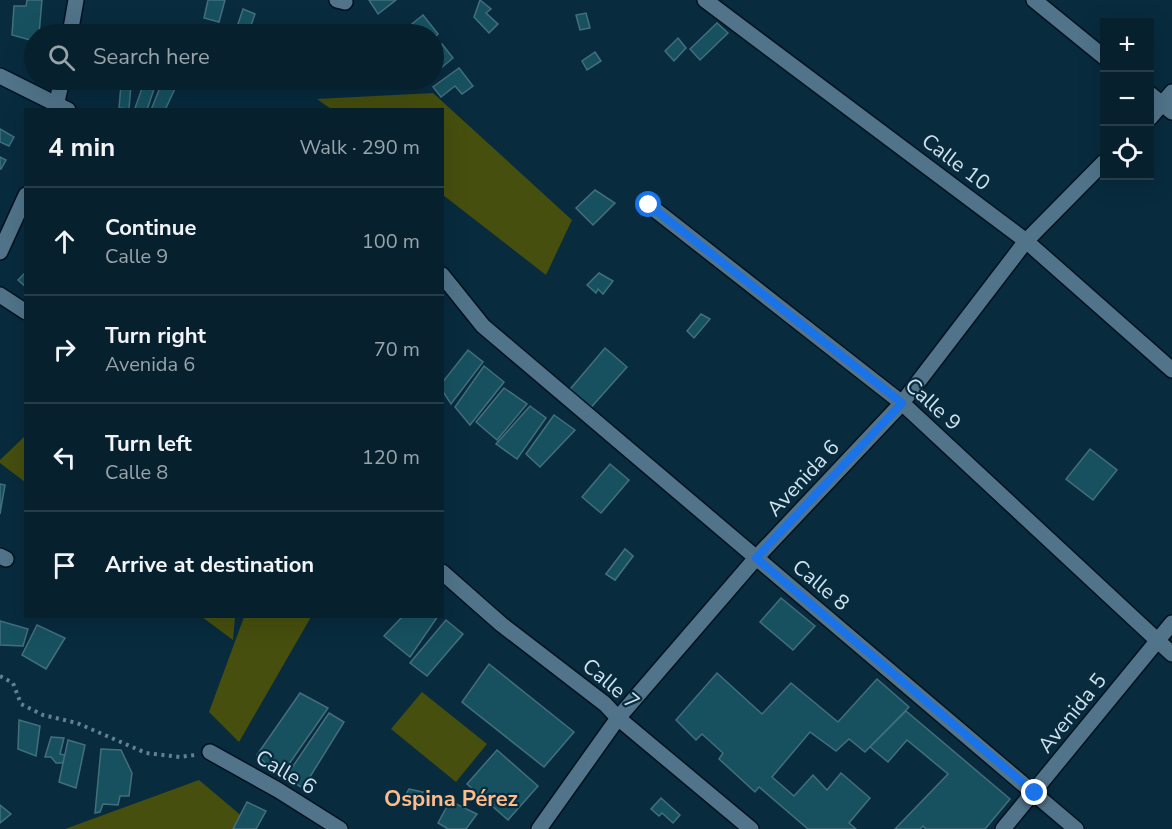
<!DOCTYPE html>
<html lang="en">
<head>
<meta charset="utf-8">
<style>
  :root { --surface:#06202e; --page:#142d3a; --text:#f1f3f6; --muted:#98a3aa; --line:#273e4a }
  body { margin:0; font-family:"Nunito Sans",sans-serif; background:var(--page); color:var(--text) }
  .controls { position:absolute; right:18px; top:18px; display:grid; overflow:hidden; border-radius:0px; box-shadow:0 6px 24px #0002 }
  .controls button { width:54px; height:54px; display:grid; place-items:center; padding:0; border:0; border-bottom:2px solid var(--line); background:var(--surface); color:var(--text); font:30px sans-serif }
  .stop { position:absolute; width:18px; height:18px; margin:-14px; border:4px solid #1a73e8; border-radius:50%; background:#fff }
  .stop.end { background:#1a73e8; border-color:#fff; box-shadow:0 2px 6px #0008 }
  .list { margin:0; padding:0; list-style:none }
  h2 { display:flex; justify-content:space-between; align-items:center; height:78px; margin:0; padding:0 24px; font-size:26px }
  h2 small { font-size:20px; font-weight:400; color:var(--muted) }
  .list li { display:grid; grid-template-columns:39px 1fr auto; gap:18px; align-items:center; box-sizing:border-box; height:108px; padding:0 24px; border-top:2px solid var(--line) }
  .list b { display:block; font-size:22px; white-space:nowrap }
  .list p { margin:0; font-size:20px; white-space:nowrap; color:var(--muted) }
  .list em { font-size:20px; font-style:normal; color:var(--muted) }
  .icon { flex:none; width:33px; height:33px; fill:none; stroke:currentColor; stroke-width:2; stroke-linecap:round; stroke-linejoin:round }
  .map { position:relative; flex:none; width:1172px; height:829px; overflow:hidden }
  .search { position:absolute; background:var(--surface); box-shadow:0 6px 24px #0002; left:24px; top:24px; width:420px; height:66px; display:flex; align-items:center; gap:15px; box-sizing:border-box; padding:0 21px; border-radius:33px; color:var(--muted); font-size:22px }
  .panel { position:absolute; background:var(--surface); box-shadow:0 6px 24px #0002; left:24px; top:108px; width:420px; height:510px; border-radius:0px }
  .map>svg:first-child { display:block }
  .green { fill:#464f0e }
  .building { fill:#175160; stroke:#436f7c; stroke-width:1.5 }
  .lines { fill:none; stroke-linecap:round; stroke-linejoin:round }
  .minor-casing { stroke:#001220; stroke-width:18 }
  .path { stroke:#658090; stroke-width:4; stroke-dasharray:3 4.5; stroke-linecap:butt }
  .minor { stroke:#51748a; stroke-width:15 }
  .route { stroke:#1a73e8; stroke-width:8 }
  .labels { text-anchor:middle; stroke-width:4.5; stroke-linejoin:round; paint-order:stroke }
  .street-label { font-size:21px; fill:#cfe2ee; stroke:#082b3e }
  .neighbourhood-label { font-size:22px; font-weight:bold; fill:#ffbc8b; stroke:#082b3e }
</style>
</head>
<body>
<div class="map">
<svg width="1172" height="829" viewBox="0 0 1172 829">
  <rect width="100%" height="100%" fill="#082b3e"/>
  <g class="green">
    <polygon points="433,93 572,220 546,275 443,195 442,110 331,109 317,99"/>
    <polygon points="25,436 25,482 0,463 0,460"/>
    <polygon points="202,617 235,617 233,640"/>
    <polygon points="244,617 311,617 239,742 209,712"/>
    <polygon points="422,692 487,744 456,782 391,729"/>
    <polygon points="199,780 250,823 238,829 65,829"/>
  </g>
  <g class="building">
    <polygon points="27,0 42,0 39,34 34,34 34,41 12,35 14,6 26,6"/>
    <polygon points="208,0 225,0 219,22 204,18"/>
    <polygon points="369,0 396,0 378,14"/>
    <polygon points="480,0 491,9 486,13 498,24 489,33 474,17"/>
    <polygon points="243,9 255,14 249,31 237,27"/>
    <polygon points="586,13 590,28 580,30 576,15"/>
    <polygon points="423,15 438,34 434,38 434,34 404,34 402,32"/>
    <polygon points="717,23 728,33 700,60 690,49"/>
    <polygon points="678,38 686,48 674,61 665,51"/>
    <polygon points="442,44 453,58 434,74 434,50"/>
    <polygon points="595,52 601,61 587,70 582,61"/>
    <polygon points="459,68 473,86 462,94 455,86 441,97 433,87"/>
    <polygon points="145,80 157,80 147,110 140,110 135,108"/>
    <polygon points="163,80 179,80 165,110 151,110"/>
    <polygon points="121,85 131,85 129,109 119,108"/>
    <polygon points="0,129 14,137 9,146 0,142"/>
    <polygon points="0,157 6,160 1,169 0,169"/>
    <polygon points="595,190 615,203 593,225 576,208"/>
    <polygon points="26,272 26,287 18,280"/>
    <polygon points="599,273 613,281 603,294 598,289 596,293 587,285"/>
    <polygon points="701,314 710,319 694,338 687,331"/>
    <polygon points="605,348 627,367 587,412 566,394"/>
    <polygon points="468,350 483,362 451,404 442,390 442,383"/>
    <polygon points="484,366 504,382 470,425 455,407"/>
    <polygon points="504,388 527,404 497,440 476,422"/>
    <polygon points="530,406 546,418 517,459 496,444"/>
    <polygon points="554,415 575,430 540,467 526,454"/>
    <polygon points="1090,449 1117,470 1093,500 1066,479"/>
    <polygon points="610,464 629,480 601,513 582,497"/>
    <polygon points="0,484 5,485 0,514"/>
    <polygon points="625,549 633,556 615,580 606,574"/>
    <polygon points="625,549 633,556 615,580 606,574"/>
    <polygon points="781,598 815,626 793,650 760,622"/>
    <polygon points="403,616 438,616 410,657 384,636"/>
    <polygon points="446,620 463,634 427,676 410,663"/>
    <polygon points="0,621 28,629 23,646 0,645"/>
    <polygon points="37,625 65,638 46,669 22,655"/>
    <polygon points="489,664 574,732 544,767 462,702"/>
    <polygon points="717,673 762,714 791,683 838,722 877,679 909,707 865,752 849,739 836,751 810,732 772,777 794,796 813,775 827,790 841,773 870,798 849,823 856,829 808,829 759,787 755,792 719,759 723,753 702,734 696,740 676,720"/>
    <polygon points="300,693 328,708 280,777 257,755"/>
    <polygon points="906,711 1010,799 985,829 926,829 923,826 920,829 895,829 948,774 907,740 888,762 870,747"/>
    <polygon points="329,713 344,722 303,788 285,778"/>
    <polygon points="19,720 40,726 36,756 18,749"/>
    <polygon points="51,737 64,738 60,754 65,755 63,763 56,763 51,757 45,757"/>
    <polygon points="68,740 85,745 76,788 59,782"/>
    <polygon points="101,749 121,750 132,773 129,796 120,796 118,805 103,804 100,812 95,813"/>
    <polygon points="497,750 538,786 508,820 467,784"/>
    <polygon points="409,789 423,792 417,807 401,802"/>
    <polygon points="661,798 680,815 673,823 662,813 659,816 651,809"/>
    <polygon points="450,801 477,814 466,829 448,829 438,823"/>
    <polygon points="247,802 266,811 256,829 233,829"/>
    <polygon points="0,805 11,814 0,823"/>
  </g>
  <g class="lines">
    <g class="minor-casing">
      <g id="minor">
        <polyline points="337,0 345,2"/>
        <polyline points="705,0 1026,241 1172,370"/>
        <polyline points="1034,0 1104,57"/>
        <polyline points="70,34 76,0"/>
        <polyline points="0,76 68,110"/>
        <polyline points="1150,94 1172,112"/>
        <polyline points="55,110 62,80"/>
        <polyline points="1150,118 1172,92"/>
        <polyline points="649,205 902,403 1172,654"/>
        <polyline points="0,252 26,195"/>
        <polyline points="442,275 483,326 1076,829"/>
        <polyline points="0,295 26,312"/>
        <polyline points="0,556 6,559"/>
        <polyline points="442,572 501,624 605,704 618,718 751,829"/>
        <polyline points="210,752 278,790 340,829"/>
        <polyline points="539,829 618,718 756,558 902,403 1026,241 1104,162"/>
        <polyline points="1003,829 1172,623"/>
      </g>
    </g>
    <polyline class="path" points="0,676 13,683 21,704 43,715 77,723 146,753 180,757 195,755"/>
    <use href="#minor" class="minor"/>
  </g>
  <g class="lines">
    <polyline class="route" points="649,205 902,403 756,558 1035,793"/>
  </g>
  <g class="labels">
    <g class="street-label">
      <text transform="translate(956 162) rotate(37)" y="7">Calle 10</text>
      <text transform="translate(933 404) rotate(42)" y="7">Calle 9</text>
      <text transform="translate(803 478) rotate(-47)" y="7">Avenida 6</text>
      <text transform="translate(821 585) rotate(40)" y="7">Calle 8</text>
      <text transform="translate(611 684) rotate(40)" y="7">Calle 7</text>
      <text transform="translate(1072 713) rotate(-51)" y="7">Avenida 5</text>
      <text transform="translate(286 772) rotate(31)" y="7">Calle 6</text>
    </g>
    <g class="neighbourhood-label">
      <text x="451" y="806">Ospina Pérez</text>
    </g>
  </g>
</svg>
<div class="controls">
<button>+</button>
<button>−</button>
<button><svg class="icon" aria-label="locate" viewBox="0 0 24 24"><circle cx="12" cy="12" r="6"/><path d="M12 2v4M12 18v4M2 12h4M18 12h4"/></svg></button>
</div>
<div class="stop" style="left:649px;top:205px"></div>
<div class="stop end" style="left:1035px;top:793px"></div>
<div class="search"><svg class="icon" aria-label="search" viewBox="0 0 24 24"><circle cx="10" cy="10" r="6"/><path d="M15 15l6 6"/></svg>Search here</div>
<section class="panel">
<h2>4 min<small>Walk · 290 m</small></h2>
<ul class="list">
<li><svg class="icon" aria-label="ahead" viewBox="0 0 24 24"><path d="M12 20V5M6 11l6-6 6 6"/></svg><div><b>Continue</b><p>Calle 9</p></div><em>100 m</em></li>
<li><svg class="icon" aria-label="right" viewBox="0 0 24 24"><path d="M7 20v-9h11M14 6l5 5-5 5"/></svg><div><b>Turn right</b><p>Avenida 6</p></div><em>70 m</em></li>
<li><svg class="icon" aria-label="left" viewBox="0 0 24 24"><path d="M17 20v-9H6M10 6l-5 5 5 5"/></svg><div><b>Turn left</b><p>Calle 8</p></div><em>120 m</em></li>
<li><svg class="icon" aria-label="arrive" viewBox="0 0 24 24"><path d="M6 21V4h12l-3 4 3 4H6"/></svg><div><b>Arrive at destination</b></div></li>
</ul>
</section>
</div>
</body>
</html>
